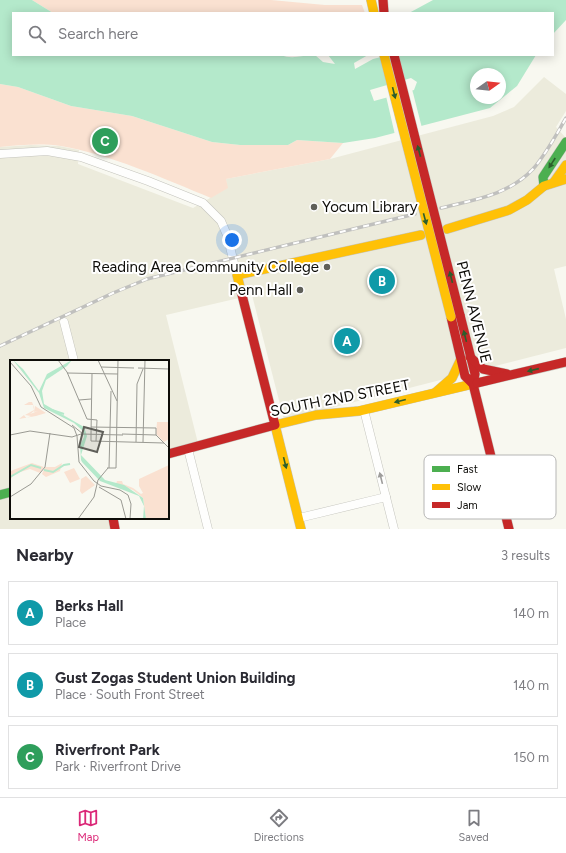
<!DOCTYPE html>
<html lang="en">
<head>
<meta charset="utf-8">
<style>
  :root { --surface:#fff; --page:#f2f2f3; --text:#2b2b33; --muted:#7c7c81; --line:#e1e1e2; --accent:#db2777 }
  body { margin:0; font-family:Figtree,sans-serif; background:var(--page); color:var(--text) }
  .compass { position:absolute; left:470px; top:68px; width:36px; height:36px; border-radius:50%; background:var(--surface); box-shadow:0 2px 10px #0003; rotate:75deg }
  .you { position:absolute; left:232px; top:240px; width:14px; height:14px; margin:-10px; border:3px solid #fff; border-radius:50%; background:#1a73e8; box-shadow:0 0 0 6px #1a73e833 }
  .badge { display:grid; place-items:center; width:26px; height:26px; border-radius:50%; background:var(--accent); color:#fff; font-size:13px; font-weight:700 }
  .pin { position:absolute; translate:-50% -50%; border:2px solid #fff; box-shadow:0 1px 4px #0006 }
  .list { margin:0; padding:0; list-style:none }
  h2 { display:flex; justify-content:space-between; align-items:center; height:52px; margin:0; padding:0 16px; font-size:17px }
  h2 small { font-size:13px; font-weight:400; color:var(--muted) }
  .list li { display:grid; grid-template-columns:26px 1fr auto; gap:12px; align-items:center; box-sizing:border-box; height:64px; margin:0 8px 8px; padding:0 8px; border:1px solid var(--line); border-radius:0px }
  .list b { display:block; font-size:15px; white-space:nowrap }
  .list p { margin:0; font-size:13px; white-space:nowrap; color:var(--muted) }
  .list em { font-size:13px; font-style:normal; color:var(--muted) }
  .icon { flex:none; width:22px; height:22px; fill:none; stroke:currentColor; stroke-width:2; stroke-linecap:round; stroke-linejoin:round }
  .map { position:relative; flex:none; width:566px; height:529px; overflow:hidden }
  .search { position:absolute; background:var(--surface); box-shadow:0 2px 10px #0003; left:12px; right:12px; top:12px; height:44px; display:flex; align-items:center; gap:10px; box-sizing:border-box; padding:0 14px; border-radius:0px; color:var(--muted); font-size:15px }
  .sheet { height:268px; background:var(--surface) }
  nav { display:flex; justify-content:space-around; align-items:center; box-sizing:border-box; height:56px; border-top:1px solid var(--line); background:var(--surface); font-size:11px; color:var(--muted) }
  nav a { display:grid; justify-items:center; gap:2px }
  nav .on { color:var(--accent) }
  .map>svg:first-child { display:block }
  .built { fill:#ecebdc }
  .green { fill:#fae1d1 }
  .water { fill:#b4e9cb; fill-rule:evenodd }
  .pier { fill:#f8f8f0 }
  .lines { fill:none; stroke-linecap:round; stroke-linejoin:round }
  .street-casing { stroke:#c4c4bd; stroke-width:9 }
  .fast-casing { stroke:#c4c4bd; stroke-width:10 }
  .slow-casing { stroke:#c4c4bd; stroke-width:10 }
  .jam-casing { stroke:#c4c4bd; stroke-width:10 }
  .street { stroke:#fefefd; stroke-width:8 }
  .fast { stroke:#4caf50; stroke-width:9 }
  .slow { stroke:#ffc107; stroke-width:9 }
  .jam { stroke:#c62828; stroke-width:9 }
  .rail-casing { stroke:#c0c0be; stroke-width:3.5 }
  .rail { stroke:#fff; stroke-width:2; stroke-dasharray:6; stroke-linecap:butt }
  .slow-bridge-casing { stroke:#c4c4bd; stroke-width:10; stroke-linecap:butt }
  .jam-bridge-casing { stroke:#c4c4bd; stroke-width:10; stroke-linecap:butt }
  .slow-bridge { stroke:#ffc107; stroke-width:9 }
  .jam-bridge { stroke:#c62828; stroke-width:9 }
  .oneway { fill:#2c5e2c }
  .oneway2 { fill:#9e9d9b }
  .poi-dot { fill:#5f5f59; stroke:#fff; stroke-width:1.5 }
  .labels { text-anchor:middle; stroke-width:4; stroke-linejoin:round; paint-order:stroke }
  .poi-label { font-size:15px; fill:#0d0c08; stroke:#fff; text-anchor:end }
  .street-label { font-size:15px; fill:#0d0c08; stroke:#fff }
  .inset-river { fill:none; stroke:#b4e9cb; stroke-width:2 }
  .inset-road { fill:none; stroke:#9a9a93; stroke-width:1 }
  .view { fill:#5f5f59; fill-opacity:0.15; stroke:#5f5f59; stroke-width:2 }
  .inset-edge { fill:none; stroke:#0d0c08; stroke-width:2 }
  .key { fill:#fff; stroke:#b6b6b5; stroke-width:1 }
  .key-label { font-size:11px; fill:#0d0c08 }
</style>
</head>
<body>
<div class="map">
<svg width="566" height="529" viewBox="0 0 566 529">
  <rect width="100%" height="100%" fill="#f8f8f0"/>
  <polygon class="built" points="544,77 566,94 566,111 556,127 566,138 566,266 554,269 566,319 566,348 284,420 252,295 166,315 199,447 168,455 168,361 11,361 11,518 113,518 115,529 0,529 0,147 31,145 59,146 79,150 78,164 193,208 227,188 226,179 330,159 493,116 514,107"/>
  <g class="green">
    <polygon points="32,0 271,0 325,5 362,5 365,13 53,13"/>
    <path d="M0 84 18 87 71 106 132 116 212 142 240 145H288L297 140 343 143 330 159 226 179 228 188 211 198C165 179 109 154 61 146 41 143 20 145 0 147Z"/>
  </g>
  <g class="water">
    <path d="M0 0H32L53 13H13V55H281C292 60 303 55 315 55L323 62 335 64 328 55H368L354 63 355 69 373 59 389 55H536L517 86 490 108 375 138 343 143 297 140 288 145H240L212 142 132 116 71 106 18 87 0 84ZM476 74H500V98H476ZM411 78 417 82 414 90 374 101 370 90Z"/>
    <polygon points="433,0 566,0 566,20 553,34 553,13 409,13"/>
  </g>
  <polygon class="pier" points="412,89 422,128 395,135 386,96"/>
  <g class="lines">
    <g class="street-casing">
      <g id="street">
        <polyline points="0,154 47,151 81,157 148,181 203,203 221,221 227,235 237,275"/>
        <polyline points="64,322 74,361"/>
        <polyline points="364,410 394,529"/>
        <polyline points="188,449 208,529"/>
        <polyline points="299,518 386,497"/>
      </g>
    </g>
    <g class="fast-casing">
      <g id="fast">
        <polyline points="544,186 543,177 566,142"/>
        <polyline points="0,495 11,492"/>
      </g>
    </g>
    <g class="slow-casing">
      <g id="slow">
        <polyline points="371,0 374,13"/>
        <polyline points="554,182 566,165"/>
        <polyline points="447,229 509,210 527,200 544,186 566,179"/>
        <polyline points="241,291 237,275 421,235"/>
        <polyline points="436,392 452,378 461,359"/>
        <polyline points="301,529 275,425 316,415 359,411 477,383"/>
      </g>
    </g>
    <g class="jam-casing">
      <g id="jam">
        <polyline points="383,0 384,13"/>
        <polyline points="460,315 475,374 473,384 509,529"/>
        <polyline points="451,317 465,376 473,384"/>
        <polyline points="470,357 483,369 507,374"/>
        <polyline points="477,383 566,362"/>
        <polyline points="168,454 275,425 241,291"/>
        <polyline points="113,518 115,529"/>
      </g>
    </g>
    <use href="#street" class="street"/>
    <use href="#fast" class="fast"/>
    <use href="#slow" class="slow"/>
    <use href="#jam" class="jam"/>
    <g class="rail-casing">
      <g id="rail">
        <path d="M441 208C473 200 509 195 533 169 546 154 556 135 566 118"/>
        <polyline points="0,346 113,293 147,279 415,214"/>
      </g>
    </g>
    <use href="#rail" class="rail"/>
    <g class="slow-bridge-casing">
      <polyline id="slow-bridge" points="384,55 451,317"/>
    </g>
    <g class="jam-bridge-casing">
      <polyline id="jam-bridge" points="394,55 460,315"/>
    </g>
    <use href="#slow-bridge" class="slow-bridge"/>
    <use href="#jam-bridge" class="jam-bridge"/>
  </g>
  <defs><path id="oneway-solid" d="M-6-.8H1V-3.2L6.5 0L1 3.2V.8H-6Z"/></defs>
  <g class="oneway">
    <use href="#oneway-solid" transform="translate(394 93) rotate(76)"/>
    <use href="#oneway-solid" transform="translate(419 151) rotate(-105)"/>
    <use href="#oneway-solid" transform="translate(552 163) rotate(123)"/>
    <use href="#oneway-solid" transform="translate(425 219) rotate(75)"/>
    <use href="#oneway-solid" transform="translate(451 277) rotate(-104)"/>
    <use href="#oneway-solid" transform="translate(465 336) rotate(-104)"/>
    <use href="#oneway-solid" transform="translate(533 370) rotate(167)"/>
    <use href="#oneway-solid" transform="translate(400 401) rotate(166)"/>
    <use href="#oneway-solid" transform="translate(285 463) rotate(76)"/>
  </g>
  <use class="oneway2" href="#oneway-solid" transform="translate(381 478) rotate(-104)"/>
  <g class="poi-dot">
    <circle cx="314" cy="207" r="4"/>
    <circle cx="327" cy="267" r="4"/>
    <circle cx="300" cy="290" r="4"/>
  </g>
  <g class="labels">
    <g class="poi-label">
      <text x="322" y="212" text-anchor="start">Yocum Library</text>
      <text x="319" y="272">Reading Area Community College</text>
      <text x="292" y="295">Penn Hall</text>
    </g>
    <g class="street-label">
      <text transform="translate(474 312) rotate(76)" y="5">PENN AVENUE</text>
      <text transform="translate(340 398) rotate(-11)" y="5">SOUTH 2ND STREET</text>
    </g>
  </g>
  <g transform="translate(10 360)">
    <rect width="159" height="159" fill="#f8f8f0"/>
    <path d="M19 42H22L24 47V51L20 54 28 51 24 52 25 46 36 53 26 56 9 59 14 55 16 58 21 56 15 55 24 50 23 45H14ZM147 62H159V79L154 82 146 74ZM22 103 34 107 30 113 20 109 4 114 0 120V112L3 110ZM52 103 50 111 36 117 32 114 35 107H45ZM159 105V159H136L133 138 123 130 106 124 107 121H112L113 124 123 128 131 134 133 133 129 126V119ZM64 108 70 119 60 123 54 112ZM76 116 85 125 72 134 70 131 71 119Z" fill="#fae1d1"/>
    <path d="M3 0 13 9 29 31 37 14 62 0 57 6 36 20 32 31 34 44 74 67 77 76 71 95 95 120 114 125 133 138 136 159H133L134 146 129 136 90 121 72 102 71 100 70 85 74 77 73 71 64 63 34 48 29 33Z" fill="#b4e9cb"/>
    <path class="inset-river" d="M42 50 54 54M34 110 43 112 54 105 60 104M0 117 21 105 31 108"/>
    <path class="inset-road" d="M48 0 57 12 77 59 87 60 86 81M88 0 107 41M0 2 21 26 31 47 64 68 67 76 69 102 84 121 91 126 110 130 118 135 121 144 120 159M91 7 124 8M128 8 159 9M57 13 108 14M69 40 81 39M62 65 73 74M81 67 146 68V75M81 74V81L154 83M81 74 82 14M112 74 146 75M0 75 20 71 62 77 71 74 113 75M146 75 159 88M126 82 127 24 133 9M133 82 135 0M97 108H106L108 0M99 108 101 31M89 127 111 140 116 159M0 137 21 124 35 107 40 73M68 159 84 137 88 120 98 108"/>
    <path class="view" d="M74 67 93 72 87 92 69 87Z"/>
    <rect width="159" height="159" class="inset-edge"/>
  </g>
  <rect x="424" y="455" width="132" height="64" rx="6" class="key"/>
  <rect x="432" y="466" width="18" height="6" fill="#4caf50"/>
  <rect x="432" y="484" width="18" height="6" fill="#ffc107"/>
  <rect x="432" y="502" width="18" height="6" fill="#c62828"/>
  <g class="key-label">
    <text x="457" y="473">Fast</text>
    <text x="457" y="491">Slow</text>
    <text x="457" y="509">Jam</text>
  </g>
</svg>
<svg class="compass" viewBox="-18 -18 36 36"><path d="M0-13l5 13h-10z" fill="#e53935"/><path d="M0 13l5-13h-10z" fill="#7c7c81"/></svg>
<div class="you"></div>
<div class="pin badge" style="left:347px;top:341px;background:#0f9aa8">A</div>
<div class="pin badge" style="left:382px;top:281px;background:#0f9aa8">B</div>
<div class="pin badge" style="left:105px;top:141px;background:#2e9e5b">C</div>
<div class="search"><svg class="icon" aria-label="search" viewBox="0 0 24 24"><circle cx="10" cy="10" r="6"/><path d="M15 15l6 6"/></svg>Search here</div>
</div>
<section class="sheet">
<h2>Nearby<small>3 results</small></h2>
<ul class="list">
<li><span class="badge" style="background:#0f9aa8">A</span><div><b>Berks Hall</b><p>Place</p></div><em>140 m</em></li>
<li><span class="badge" style="background:#0f9aa8">B</span><div><b>Gust Zogas Student Union Building</b><p>Place · South Front Street</p></div><em>140 m</em></li>
<li><span class="badge" style="background:#2e9e5b">C</span><div><b>Riverfront Park</b><p>Park · Riverfront Drive</p></div><em>150 m</em></li>
</ul>
</section>
<nav>
<a class="on"><svg class="icon" aria-label="map" viewBox="0 0 24 24"><path d="M3 6l6-2 6 2 6-2v14l-6 2-6-2-6 2zM9 4v14M15 6v14"/></svg>Map</a>
<a><svg class="icon" aria-label="directions" viewBox="0 0 24 24"><path d="M12 3l9 9-9 9-9-9zM9 14v-3h6M13 9l2 2-2 2"/></svg>Directions</a>
<a><svg class="icon" aria-label="saved" viewBox="0 0 24 24"><path d="M7 4h10v16l-5-4-5 4z"/></svg>Saved</a>
</nav>
</body>
</html>
